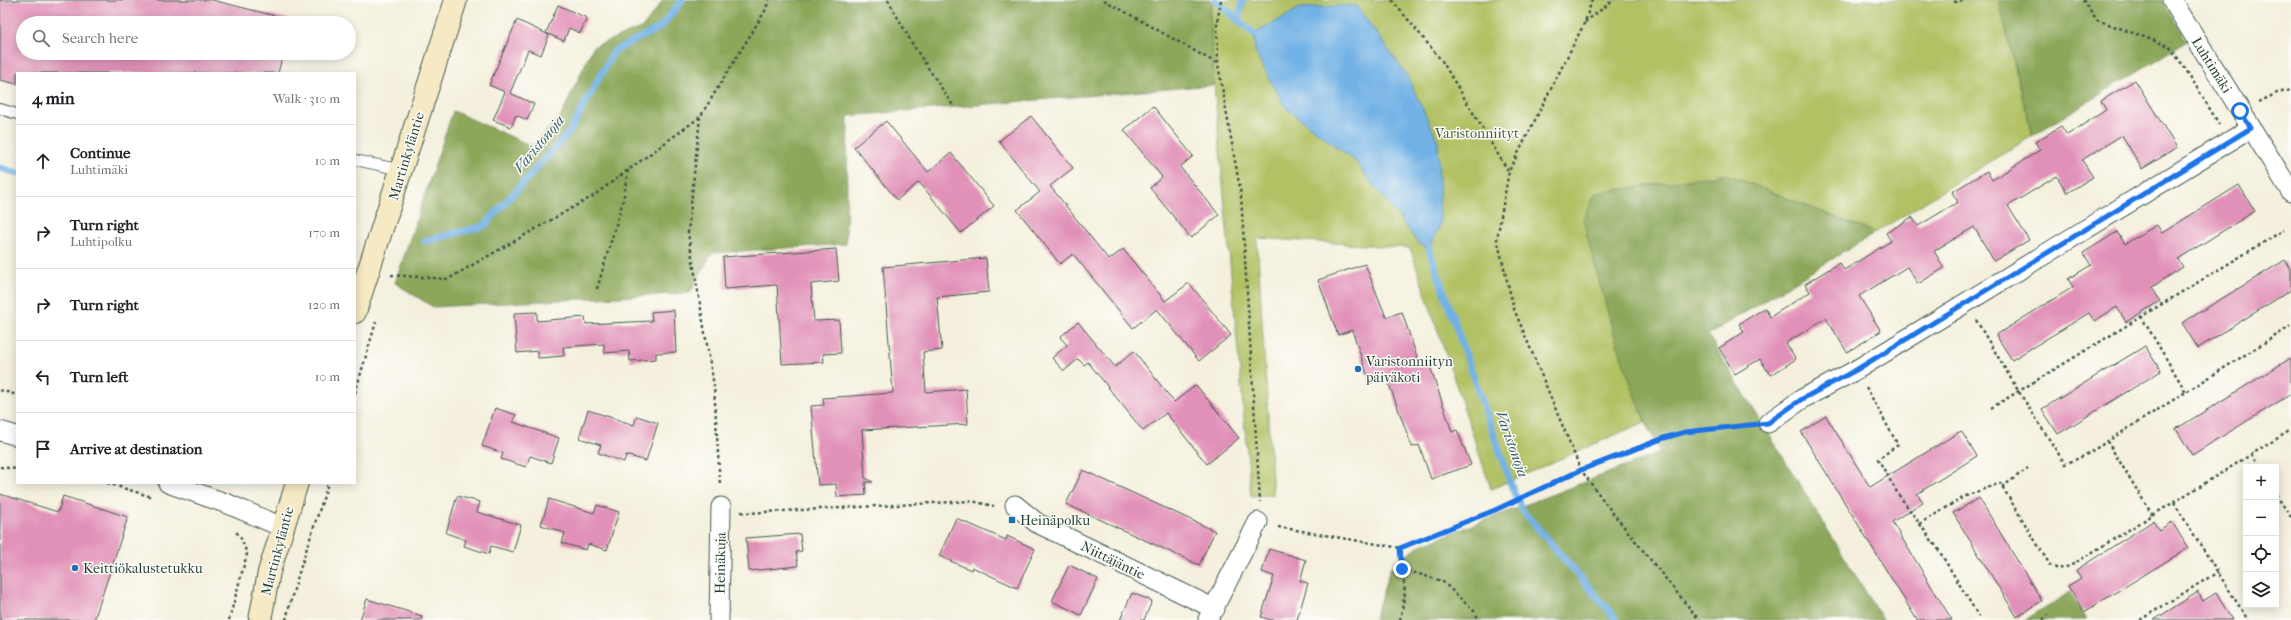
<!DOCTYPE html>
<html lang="en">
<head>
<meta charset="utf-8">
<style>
  :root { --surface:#fff; --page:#f6f6f6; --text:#202124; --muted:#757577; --line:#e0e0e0 }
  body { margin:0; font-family:"IM FELL French Canon",serif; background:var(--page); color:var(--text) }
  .controls { position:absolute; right:12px; bottom:12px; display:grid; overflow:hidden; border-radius:0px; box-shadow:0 2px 10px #0003 }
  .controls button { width:36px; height:36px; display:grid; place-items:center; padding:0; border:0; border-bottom:1px solid var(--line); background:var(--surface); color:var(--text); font:20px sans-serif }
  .stop { position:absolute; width:12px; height:12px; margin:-9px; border:3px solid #1a73e8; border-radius:50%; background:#fff }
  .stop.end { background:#1a73e8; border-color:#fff; box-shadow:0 1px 4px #0008 }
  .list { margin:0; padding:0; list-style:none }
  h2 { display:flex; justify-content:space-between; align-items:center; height:52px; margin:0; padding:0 16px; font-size:17px }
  h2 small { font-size:13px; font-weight:400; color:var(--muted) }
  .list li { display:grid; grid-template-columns:26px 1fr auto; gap:12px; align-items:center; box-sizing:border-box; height:72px; padding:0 16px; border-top:1px solid var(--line) }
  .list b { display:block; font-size:15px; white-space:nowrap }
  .list p { margin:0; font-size:13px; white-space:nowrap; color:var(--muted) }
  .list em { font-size:13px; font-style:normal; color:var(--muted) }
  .icon { flex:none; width:22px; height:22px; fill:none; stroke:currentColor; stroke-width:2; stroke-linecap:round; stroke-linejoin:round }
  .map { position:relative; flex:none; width:2291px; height:620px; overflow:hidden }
  .search { position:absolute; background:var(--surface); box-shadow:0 2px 10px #0003; left:16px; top:16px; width:340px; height:44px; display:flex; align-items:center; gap:10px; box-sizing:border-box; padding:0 14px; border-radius:22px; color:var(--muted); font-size:15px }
  .panel { position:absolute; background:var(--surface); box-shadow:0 2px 10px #0003; left:16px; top:72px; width:340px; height:412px; border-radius:0px }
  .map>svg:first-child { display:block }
  .green { fill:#b1c164; stroke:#687f4c }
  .forest { fill:#8ca75a; stroke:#567247 }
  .water { fill:#71b1e5; stroke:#48778c }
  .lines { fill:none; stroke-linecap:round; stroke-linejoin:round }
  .stream { stroke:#71b1e5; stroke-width:7 }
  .building { fill:#e191b8 }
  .lane-casing { stroke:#3f584d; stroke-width:12 }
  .street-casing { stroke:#3f584d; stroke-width:21 }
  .secondary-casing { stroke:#3f584d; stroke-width:24 }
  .path { stroke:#3f584d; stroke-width:2.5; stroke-dasharray:3 3; stroke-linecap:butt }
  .lane { stroke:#fff; stroke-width:10 }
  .street { stroke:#fff; stroke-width:19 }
  .secondary { stroke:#f6e9c3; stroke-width:22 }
  .route { stroke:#1a73e8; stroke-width:5 }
  .poi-dot { fill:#1f6fb2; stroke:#fdfcf7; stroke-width:1.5 }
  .labels { text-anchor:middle; stroke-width:3; stroke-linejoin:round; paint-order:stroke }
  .street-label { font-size:14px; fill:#1f3d34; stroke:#fdfcf7 }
  .park-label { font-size:14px; fill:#445e40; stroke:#fdfcf7 }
  .poi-label { font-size:14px; fill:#1f3d34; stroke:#fdfcf7; text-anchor:start }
  .water-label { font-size:15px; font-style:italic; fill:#386069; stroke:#fdfcf7 }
</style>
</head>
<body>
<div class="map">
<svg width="2291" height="620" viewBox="0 0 2291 620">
  <rect width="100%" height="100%" fill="#fdfcf7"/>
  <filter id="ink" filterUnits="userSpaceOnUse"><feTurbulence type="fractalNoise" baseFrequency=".025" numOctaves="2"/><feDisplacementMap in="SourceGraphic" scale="8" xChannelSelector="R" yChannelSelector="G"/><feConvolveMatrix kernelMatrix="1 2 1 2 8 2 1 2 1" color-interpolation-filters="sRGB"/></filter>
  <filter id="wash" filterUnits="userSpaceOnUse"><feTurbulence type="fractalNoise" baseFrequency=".012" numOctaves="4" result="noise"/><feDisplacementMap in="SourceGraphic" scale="16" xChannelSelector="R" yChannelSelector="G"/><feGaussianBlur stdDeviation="0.9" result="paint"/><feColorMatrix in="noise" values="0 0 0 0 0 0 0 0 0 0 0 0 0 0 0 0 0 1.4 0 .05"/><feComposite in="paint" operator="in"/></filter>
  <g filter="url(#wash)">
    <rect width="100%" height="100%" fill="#f4f0dd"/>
    <polygon class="green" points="1213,0 1999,0 2032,136 1875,233 1726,174 1609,319 1645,422 1491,489 1410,248 1257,238 1273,495 1251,496 1214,85 1210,13"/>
    <g class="forest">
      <polygon points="663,0 1213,0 1210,13 1214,85 848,116 846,244 712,253 690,293 433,307 395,283 453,111 532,146 561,116 593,47 643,27"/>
      <polygon points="1999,0 2162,0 2187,41 2032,136"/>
      <path d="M1726 174 1875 233 1708 335 1883 620H1374L1390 569 1418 546 1660 453C1624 379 1603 298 1583 219L1596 193Z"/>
      <polygon points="2070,592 2087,620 2025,620"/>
    </g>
    <polygon class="water" points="1356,5 1406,74 1438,141 1440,225 1429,249 1419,244 1355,161 1285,107 1255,52 1254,34 1300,8"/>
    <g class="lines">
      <g class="stream">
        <polyline points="1215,0 1254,34"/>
        <polyline points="1238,20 1243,0"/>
        <polyline points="0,168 17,173"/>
        <polyline points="425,241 484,226 570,131 614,51 661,27 682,0"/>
        <polyline points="1429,249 1514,493 1522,510 1617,620"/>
      </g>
    </g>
    <g id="blocks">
      <g class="building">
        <polygon points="0,0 212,0 292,20 291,23 23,23 23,53 283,53 278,73 17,73 17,84 0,80"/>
        <polygon points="558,5 587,18 580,33 569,28 564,41 546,33"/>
        <polygon points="517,20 549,35 541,55 528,50 510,93 534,104 527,120 516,115 511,127 493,120 505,92 489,85"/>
        <polygon points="2135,80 2177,148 2142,169 2122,135 2082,160 2093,177 2067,193 2057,176 2008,206 2029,240 1994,261 1974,227 1934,251 1944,268 1918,284 1907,267 1859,296 1881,331 1847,352 1826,318 1786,343 1796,359 1781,369 1770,375 1760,359 1735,374 1719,348 1744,332 1739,324 1765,308 1770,317 1810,292 1805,284 1839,263 1844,270 1891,241 1886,233 1912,217 1918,226 1958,202 1952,192 1987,171 1992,180 2040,150 2035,142 2061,126 2067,135 2106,110 2101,101"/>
        <polygon points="1153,106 1193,156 1180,167 1219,215 1191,238 1150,188 1162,177 1124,130"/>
        <polygon points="1031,116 1073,168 1050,186 1109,260 1123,249 1165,301 1189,283 1231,335 1199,361 1157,309 1133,328 1073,254 1060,264 1017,210 1040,192 999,141"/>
        <polygon points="886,121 928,172 951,153 994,206 961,233 919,182 897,200 854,147"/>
        <polygon points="2239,185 2255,211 2178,259 2183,267 2152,287 2160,301 2126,322 2117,307 2094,321 2089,313 2012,360 1996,335 2073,287 2068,279 2091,265 2083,253 2117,232 2125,244 2157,225 2162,233"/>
        <polygon points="836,249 839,281 811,284 814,321 839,320 841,353 823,354 824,362 782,364 777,285 725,289 723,257"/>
        <polygon points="986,258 989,292 937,297 942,350 923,352 926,392 966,389 968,424 862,430 865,478 873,482 865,482 866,495 837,497 836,484 818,485 811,406 824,405 823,398 893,393 883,267"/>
        <polygon points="2285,260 2291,270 2291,290 2198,348 2182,323"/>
        <polygon points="1365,264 1386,317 1402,312 1419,363 1428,360 1452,432 1457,430 1471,465 1431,479 1419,445 1412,447 1386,376 1370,383 1352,330 1338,335 1318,280"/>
        <polygon points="674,310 676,352 656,353 656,359 630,361 629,351 604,353 604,344 563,347 564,356 538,358 538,351 517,353 514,313 537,312 537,321 585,317 586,324 652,321 651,312"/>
        <polygon points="1078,322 1115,367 1134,351 1174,402 1196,385 1239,438 1207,464 1166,413 1143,431 1088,362 1084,365 1078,359 1064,371 1052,358 1067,345 1060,337"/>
        <polygon points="2145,346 2161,371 2058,434 2042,409"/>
        <polygon points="2291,358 2291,394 2192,455 2176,429"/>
        <polygon points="495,408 516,415 513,422 559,438 551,463 530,456 526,467 501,459 503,453 482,446"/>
        <polygon points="588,410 634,425 637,416 658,423 646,461 626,455 624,462 598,453 601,445 579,438"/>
        <polygon points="1826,416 1870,487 1961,431 1977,456 1917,494 1923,502 1892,522 1952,620 1917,620 1801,432"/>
        <polygon points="1083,470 1215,531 1199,565 1066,504"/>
        <polygon points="0,494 58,512 63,496 128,517 94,620 0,620"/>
        <polygon points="457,496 480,502 477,512 521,525 513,552 491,546 489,554 464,546 466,540 446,533"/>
        <polygon points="1979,498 2042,601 2017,617 1953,513"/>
        <polygon points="549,499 594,513 597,505 619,512 607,550 588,544 586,550 562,543 565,533 541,525"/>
        <polygon points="956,518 1006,540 1007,536 1035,549 1017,588 972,567 971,570 939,556"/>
        <polygon points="2153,521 2159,530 2172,522 2188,548 2084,612 2068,586 2081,578 2076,570"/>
        <polygon points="800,534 802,551 796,552 798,566 749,571 746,538"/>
        <polygon points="1269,549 1306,560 1300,581 1308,583 1297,620 1271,620 1261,617 1274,576 1262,572"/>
        <polygon points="1069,565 1098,579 1081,615 1052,601"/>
        <polygon points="2198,592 2203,601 2216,593 2232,620 2154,620"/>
        <polygon points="1132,593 1152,601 1144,620 1120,620"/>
        <polygon points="367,599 422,616 421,620 360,620"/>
      </g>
    </g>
  </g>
  <g filter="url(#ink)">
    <use href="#blocks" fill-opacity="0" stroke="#3f584d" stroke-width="1"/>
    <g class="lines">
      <g class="lane-casing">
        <g id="lane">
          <polyline points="0,109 17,114"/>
          <polyline points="355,160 402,170"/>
        </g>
      </g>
      <g class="street-casing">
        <g id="street">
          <polyline points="2172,0 2291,192"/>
          <polyline points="1768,423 1802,399 1856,370 2251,128"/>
          <polyline points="0,431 17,436"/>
          <polyline points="168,483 228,504 282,527"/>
          <polyline points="1015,505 1037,523 1215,609"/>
          <polyline points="1208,619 1258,522"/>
          <polyline points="719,620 721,507"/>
        </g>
      </g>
      <g class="secondary-casing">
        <g id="secondary">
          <polyline points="355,312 456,0"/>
          <polyline points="260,620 269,572 297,483"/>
        </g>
      </g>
      <g class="path">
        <polyline points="888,0 913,45 954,107"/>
        <polyline points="1104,0 1218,64"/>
        <polyline points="1221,0 1217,23 1218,64 1241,195 1260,502"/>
        <polyline points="1392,0 1442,61 1508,171"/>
        <polyline points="1592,0 1585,22 1509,171 1497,239 1514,309 1581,470 1612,512 1699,620"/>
        <polyline points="2083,0 2097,20 2169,46 2185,68 2219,124"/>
        <polyline points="1954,2 1966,0"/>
        <polyline points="1585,22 1614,0"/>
        <polyline points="2259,102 2277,93 2291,90"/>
        <polyline points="700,117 688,233 714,386 720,486"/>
        <polyline points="391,275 448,279 593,196 700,117 765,11 769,0"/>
        <polyline points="597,289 623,201 628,170"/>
        <polyline points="2141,316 2186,392"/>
        <polyline points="1976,320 2019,392 2065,464 2084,456 2291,326"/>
        <polyline points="1866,387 1898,445 1878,459 1898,494 1938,549 1981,620"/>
        <polyline points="0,390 17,395"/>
        <polyline points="355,393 376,322"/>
        <polyline points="1991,408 2284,230"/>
        <polyline points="2107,441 2153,516"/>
        <polyline points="2251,454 2259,467"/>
        <polyline points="0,467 17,469"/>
        <polyline points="107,483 152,497"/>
        <polyline points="2002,487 2028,468"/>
        <polyline points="2276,495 2291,517"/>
        <polyline points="2174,503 2248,620"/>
        <polyline points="741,512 746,513 971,501 994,506"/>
        <polyline points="1919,524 1966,496 2000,483 2050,565 2058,569 2070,566 2291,430"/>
        <polyline points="1278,527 1400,548"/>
        <polyline points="1402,569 1442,581 1474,611 1479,620"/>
        <polyline points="229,620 247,554 242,540 235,530"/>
        <path d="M286 620C297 573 314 529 328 483"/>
        <polyline points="1400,620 1405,593 1400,548 1495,510 1581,470 1663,438 1685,432 1748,425"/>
        <polyline points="2043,620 2048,615"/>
        <polyline points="2140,620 2218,572"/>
      </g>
      <use href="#lane" class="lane"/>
      <use href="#street" class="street"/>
      <use href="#secondary" class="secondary"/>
    </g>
  </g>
  <g class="lines" filter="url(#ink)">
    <polyline class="route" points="1402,569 1400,548 1495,510 1581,470 1664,438 1685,432 1768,423 1802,399 1856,370 2251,128 2240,111"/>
  </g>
  <g class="poi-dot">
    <circle cx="1358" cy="369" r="4"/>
    <rect x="1008" y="516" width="8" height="8" rx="2"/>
    <circle cx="75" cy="568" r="4"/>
  </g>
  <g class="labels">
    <g class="street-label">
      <text transform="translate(2212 65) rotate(58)" y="5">Luhtimäki</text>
      <text transform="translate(406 156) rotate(-73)" y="5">Martinkyläntie</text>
      <text transform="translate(277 551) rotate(-75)" y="5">Martinkyläntie</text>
      <text transform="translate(1113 560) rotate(26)" y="5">Niittäjäntie</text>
      <text transform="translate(720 563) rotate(-89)" y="5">Heinäkuja</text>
    </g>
    <g class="park-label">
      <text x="1477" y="138">Varistonniityt</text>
    </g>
    <g class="poi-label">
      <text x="1366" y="366">Varistonniityn<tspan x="1366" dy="16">päiväkoti</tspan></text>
      <text x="1020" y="525">Heinäpolku</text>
      <text x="83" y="573">Keittiökalustetukku</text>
    </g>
    <g class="water-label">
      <text transform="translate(539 144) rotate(-50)" y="5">Varistonoja</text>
      <text transform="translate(1512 444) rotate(70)" y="5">Varistonoja</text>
    </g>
  </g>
</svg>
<div class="controls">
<button>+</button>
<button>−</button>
<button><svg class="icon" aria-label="locate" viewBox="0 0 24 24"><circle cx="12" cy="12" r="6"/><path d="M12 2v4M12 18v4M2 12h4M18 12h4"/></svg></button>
<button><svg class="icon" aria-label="layers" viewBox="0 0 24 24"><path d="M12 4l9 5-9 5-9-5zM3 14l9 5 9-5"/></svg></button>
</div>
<div class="stop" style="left:2240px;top:111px"></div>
<div class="stop end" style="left:1402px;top:569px"></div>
<div class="search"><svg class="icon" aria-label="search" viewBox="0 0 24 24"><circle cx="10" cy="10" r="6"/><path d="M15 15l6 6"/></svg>Search here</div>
<section class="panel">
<h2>4 min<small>Walk · 310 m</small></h2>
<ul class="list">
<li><svg class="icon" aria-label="ahead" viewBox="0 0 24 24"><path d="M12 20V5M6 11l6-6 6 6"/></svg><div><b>Continue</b><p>Luhtimäki</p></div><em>10 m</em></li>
<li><svg class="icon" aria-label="right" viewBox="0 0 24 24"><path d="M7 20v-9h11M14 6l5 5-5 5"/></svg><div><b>Turn right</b><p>Luhtipolku</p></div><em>170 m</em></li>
<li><svg class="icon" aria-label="right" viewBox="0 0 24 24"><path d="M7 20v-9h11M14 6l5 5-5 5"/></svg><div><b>Turn right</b></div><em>120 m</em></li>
<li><svg class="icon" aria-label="left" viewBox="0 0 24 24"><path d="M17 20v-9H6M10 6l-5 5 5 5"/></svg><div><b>Turn left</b></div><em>10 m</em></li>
<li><svg class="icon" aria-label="arrive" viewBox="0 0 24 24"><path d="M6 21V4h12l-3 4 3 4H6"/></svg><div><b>Arrive at destination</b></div></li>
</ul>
</section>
</div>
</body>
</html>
